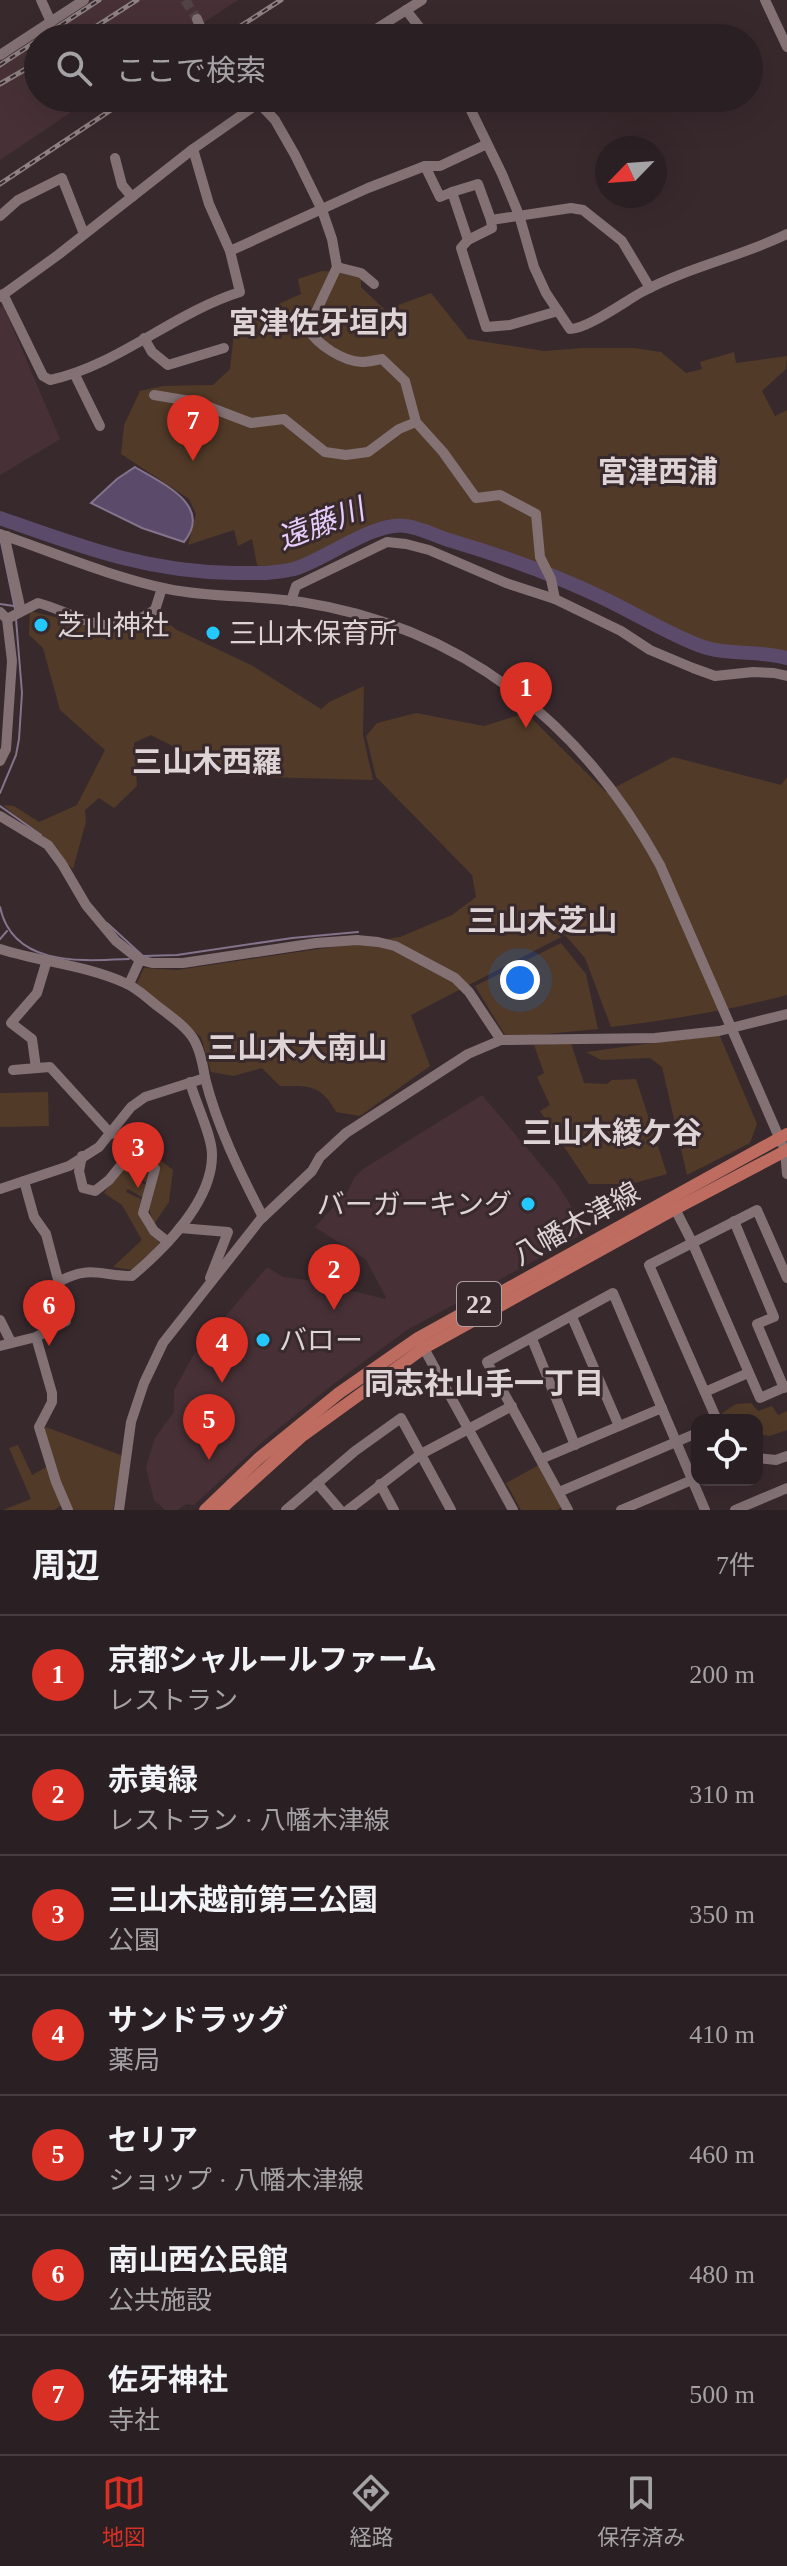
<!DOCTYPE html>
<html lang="ja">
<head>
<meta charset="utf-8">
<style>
  :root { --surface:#2a1f22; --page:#362c2f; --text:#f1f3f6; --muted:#a5a2a5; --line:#463d40; --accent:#d93025 }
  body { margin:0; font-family:"Times New Roman","Noto Sans JP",serif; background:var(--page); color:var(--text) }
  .controls { position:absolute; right:24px; bottom:24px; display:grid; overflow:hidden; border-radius:16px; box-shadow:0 8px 32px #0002 }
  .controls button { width:72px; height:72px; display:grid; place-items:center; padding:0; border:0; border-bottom:2px solid var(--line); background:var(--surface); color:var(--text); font:40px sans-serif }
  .compass { position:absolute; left:595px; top:136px; width:72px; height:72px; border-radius:50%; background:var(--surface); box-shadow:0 8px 32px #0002; rotate:245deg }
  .you { position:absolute; left:520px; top:980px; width:28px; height:28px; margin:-20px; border:6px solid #fff; border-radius:50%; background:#1a73e8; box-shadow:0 0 0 12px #1a73e833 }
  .badge { display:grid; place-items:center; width:52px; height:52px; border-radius:50%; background:var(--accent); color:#fff; font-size:26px; font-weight:700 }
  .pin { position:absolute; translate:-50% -66px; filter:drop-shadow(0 2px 4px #0008) }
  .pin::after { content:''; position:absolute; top:42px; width:28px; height:24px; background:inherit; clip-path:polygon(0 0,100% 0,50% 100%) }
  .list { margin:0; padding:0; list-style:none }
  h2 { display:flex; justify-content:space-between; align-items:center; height:104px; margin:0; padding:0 32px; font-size:34px }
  h2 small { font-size:26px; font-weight:400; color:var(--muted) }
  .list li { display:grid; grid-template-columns:52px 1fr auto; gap:24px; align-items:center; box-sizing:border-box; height:120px; padding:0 32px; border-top:2px solid var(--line) }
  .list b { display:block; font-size:30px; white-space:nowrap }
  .list p { margin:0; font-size:26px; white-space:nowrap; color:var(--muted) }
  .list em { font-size:26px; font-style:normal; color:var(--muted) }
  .icon { flex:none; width:44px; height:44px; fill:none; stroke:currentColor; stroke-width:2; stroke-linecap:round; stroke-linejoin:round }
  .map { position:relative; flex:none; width:787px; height:1510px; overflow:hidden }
  .search { position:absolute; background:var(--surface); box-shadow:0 8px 32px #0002; left:24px; right:24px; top:24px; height:88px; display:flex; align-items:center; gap:20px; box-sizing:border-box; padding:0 28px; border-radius:44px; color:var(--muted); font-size:30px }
  .sheet { height:944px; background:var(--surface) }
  nav { display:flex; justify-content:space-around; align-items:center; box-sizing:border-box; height:112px; border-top:2px solid var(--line); background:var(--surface); font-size:22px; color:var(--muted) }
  nav a { display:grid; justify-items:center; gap:4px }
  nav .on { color:var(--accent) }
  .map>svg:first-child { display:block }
  .built { fill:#473136 }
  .green { fill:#513a28 }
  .water { fill:#5c4a6b; stroke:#83738b; stroke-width:2 }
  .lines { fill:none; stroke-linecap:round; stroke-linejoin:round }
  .stream { stroke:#83738b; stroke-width:2 }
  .river { stroke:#5c4a6b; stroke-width:14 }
  .minor-tunnel { stroke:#514246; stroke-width:10; stroke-dasharray:10 5; stroke-linecap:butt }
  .minor { stroke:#837174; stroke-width:10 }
  .major { stroke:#be6c60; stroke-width:12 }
  .rail-casing { stroke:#8e8184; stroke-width:5 }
  .rail { stroke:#38292d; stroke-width:2; stroke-dasharray:6; stroke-linecap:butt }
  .poi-dot { fill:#23c9fe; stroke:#38292d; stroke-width:3 }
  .labels { text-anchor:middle; stroke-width:6; stroke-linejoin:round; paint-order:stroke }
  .shield { fill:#38292d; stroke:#aca0a3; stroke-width:2 }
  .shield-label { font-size:26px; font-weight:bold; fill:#ded3d5 }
  .poi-label { font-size:28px; fill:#ded3d5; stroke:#38292d; text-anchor:start }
  .street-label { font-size:28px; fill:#ded3d5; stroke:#38292d }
  .neighbourhood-label { font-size:30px; font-weight:bold; fill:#ded3d5; stroke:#38292d }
  .water-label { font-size:30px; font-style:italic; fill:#e7cdfc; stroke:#38292d }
</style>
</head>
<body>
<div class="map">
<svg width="787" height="1510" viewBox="0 0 787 1510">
  <rect width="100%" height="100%" fill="#38292d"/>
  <g class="built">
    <polygon points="92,0 238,0 180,38 38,38 38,98 92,98 0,160 0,59"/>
    <polygon points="3,305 60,439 0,475 0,308"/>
    <polygon points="482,1095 558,1185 587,1232 407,1330 332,1385 261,1443 194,1505 186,1504 178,1510 165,1510 154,1500 146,1467 155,1438 174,1412 174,1390 194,1354 267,1267 283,1277 313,1281 385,1299 386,1297 366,1260 315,1227 348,1191 354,1178 363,1169"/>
  </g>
  <g class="green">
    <path d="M322 271 361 273V287L385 310 431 293 468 339 544 351 583 348H634L661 352 686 373 702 369 700 362 734 352 736 363 787 356 786 369 762 391 775 416 787 410V652C760 644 730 652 703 643 664 631 630 606 593 590 549 569 503 554 456 539 443 534 418 522 405 522 356 522 303 583 257 565L252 539 238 546 234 530 188 545 196 514 189 499 121 454 124 425 140 391 163 386 213 385 230 369 235 323 301 294 298 279Z"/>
    <polygon points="30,611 113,631 165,621 177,630 253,666 321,709 329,702 364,686 363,735 373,780 231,776 151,735 134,743 137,786 114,808 99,798 85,810 86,822 73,869 3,805 14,806 39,822 77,805 105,750 60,710 43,648 29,635"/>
    <path d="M416 713 484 726 526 713 606 792 673 757 781 785 787 777V995C729 1010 671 1020 611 1027L585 958 565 935 411 1015 430 1066 360 1116 336 1112C321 1084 309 1086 280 1086L262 1068 233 1076 211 1072 201 1037 137 983 144 968 177 970 400 937 452 915 476 897 472 875 376 777 366 736 377 723Z"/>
    <polygon points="561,943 586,974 598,1029 514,1037 505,1035 475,986"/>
    <polygon points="719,1034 757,1124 750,1143 687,1175 662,1067 650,1058 601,1060 586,1052"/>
    <polygon points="571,1043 584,1083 607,1084 612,1080 636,1079 667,1174 631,1184 589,1184 540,1111 550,1105 537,1077 544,1073 534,1045"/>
    <polygon points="48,1092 49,1126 0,1127 0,1093"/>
    <polygon points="127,1124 139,1139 150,1138 161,1161 173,1170 169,1202 154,1224 148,1206 160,1169 126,1151 114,1141"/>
    <polygon points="129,1159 150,1172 147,1183 134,1176 133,1178 148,1186 142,1197 128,1189 126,1192 141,1199 139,1210 160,1244 133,1270 113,1267 142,1240 122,1205 104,1193"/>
    <polygon points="751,1403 758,1411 772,1406 778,1415 787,1411 787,1430 770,1436 757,1434 757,1420 725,1420 722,1413 736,1404"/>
    <polygon points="46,1427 123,1456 113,1510 72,1510 58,1478 44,1430"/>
    <polygon points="18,1445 32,1475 50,1465 62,1505 54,1510 3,1510 31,1499 9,1448"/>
    <polygon points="539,1465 562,1507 557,1510 521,1510 506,1483"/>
  </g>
  <path class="water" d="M135 467C161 483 214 505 184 542L142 528 91 503 117 479Z"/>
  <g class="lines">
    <g class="stream">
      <polyline points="0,537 15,609"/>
      <polyline points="0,604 14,606"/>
      <polyline points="0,793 16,755 19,739 22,693 16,619"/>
      <polyline points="0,806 41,835"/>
      <path d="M0 907C13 967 81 961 129 959"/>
      <polyline points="107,923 143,956 177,955 292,938 358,932"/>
      <polyline points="0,939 7,931"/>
    </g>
    <path class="river" d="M0 518C82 547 147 572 234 573 255 573 274 574 294 569 325 560 374 521 406 526 422 528 437 537 452 541 503 556 557 576 605 599 636 614 665 632 698 645 726 656 758 650 787 658"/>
    <polyline class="minor-tunnel" points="185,0 197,19"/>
    <g class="minor">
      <polyline points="41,0 51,22"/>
      <polyline points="765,0 787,47"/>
      <polyline points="406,10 428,38"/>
      <polyline points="197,19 205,38"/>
      <polyline points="362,38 422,0"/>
      <polyline points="0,55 84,0"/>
      <path d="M254 98 275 120 295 155 322 210 332 239 337 267 308 329C318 345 342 361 362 362 368 362 376 360 382 359L405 381 416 422 443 452 476 498 500 495 536 514 540 557 551 579 555 599"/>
      <path d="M465 98 502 174 519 215 534 267 546 293 570 329C587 329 624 302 642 292 688 267 740 257 787 234"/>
      <polyline points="115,158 122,185 132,197"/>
      <polyline points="425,166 440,197 452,192"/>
      <polyline points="0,216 18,200 62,178 84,234"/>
      <polyline points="468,240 452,192 478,184 491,220"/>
      <polyline points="230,251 368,188 425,166 440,166 487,144"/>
      <polyline points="337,267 361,273 374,284"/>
      <path d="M3 294 43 376 50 380C119 365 173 313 240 292L230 251 209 204 193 149"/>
      <polyline points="0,297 58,255 193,149 266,98"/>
      <polyline points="558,311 510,325 486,327 461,248 468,240 492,228 491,220 571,208 583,210 622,241 650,288"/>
      <polyline points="144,338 152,352 168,365 224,348"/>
      <polyline points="75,375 100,426"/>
      <polyline points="154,395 196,402 251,423 284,419 325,452 346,455 368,452 399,429 416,422"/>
      <path d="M0 534C55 553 111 577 168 589 211 598 257 595 301 602 463 627 582 723 660 865L782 1144"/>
      <polyline points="7,536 6,543 21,611"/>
      <polyline points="291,601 296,586 387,542 406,544 429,550 506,583 555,599 621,631 650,650 693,668 715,676 753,672 774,673 787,676"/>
      <polyline points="0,612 7,619 12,661 6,749 0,761"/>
      <path d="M7 619 38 603C63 609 93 629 120 625 133 624 144 616 155 610L162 588"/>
      <polyline points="0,816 48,845 62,864 86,905 116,941 140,960 152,963 183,963 316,943 357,940 378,942 395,946 455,978 469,992 501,1040"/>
      <path d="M0 949C41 962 85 965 125 983 138 988 149 1000 160 1008 192 1032 199 1038 205 1078L145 1097 131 1107 99 1147 69 1166 0 1189"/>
      <polyline points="129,984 140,960"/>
      <polyline points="36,1068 32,1039 11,1023 37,993 47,960"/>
      <polyline points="13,1070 50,1067 111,1134"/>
      <path d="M205 1078C217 1126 240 1173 263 1217"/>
      <polyline points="785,1151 787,1174"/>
      <polyline points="82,1156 79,1171 83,1188 95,1191 109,1180 127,1158 155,1169 143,1213 154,1231 168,1242"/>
      <polyline points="672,1203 692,1242 760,1398 787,1386"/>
      <polyline points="734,1221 774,1317 757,1324 784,1388"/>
      <polyline points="180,1228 228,1232 210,1278"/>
      <path d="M60 1281C91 1265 101 1276 132 1276 165 1248 213 1200 212 1154 212 1135 195 1102 190 1082"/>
      <polyline points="572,1317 619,1426"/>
      <polyline points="0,1320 11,1342"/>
      <polyline points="36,1337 52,1393 52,1402 39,1427 56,1482 68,1510"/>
      <polyline points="532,1339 575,1445"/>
      <polyline points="421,1343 513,1510"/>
      <polyline points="0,1346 36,1337 66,1321 65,1306 46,1234 34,1217 24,1181"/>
      <polyline points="705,1392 748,1373"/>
      <polyline points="717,1420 649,1265 757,1210 787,1278"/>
      <polyline points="757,1458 776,1460 787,1456"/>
      <polyline points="541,1459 662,1408"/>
      <polyline points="317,1483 340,1510"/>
      <polyline points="380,1484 394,1510"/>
      <polyline points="559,1492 697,1433"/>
      <polyline points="119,1510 131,1422 144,1383 163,1343 260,1220 312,1171 320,1157 346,1133 468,1054 501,1040 655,1038 719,1031 787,1014"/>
      <polyline points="286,1510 355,1451 401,1418 451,1510"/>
      <polyline points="348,1510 421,1454 512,1406"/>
      <polyline points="568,1510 487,1362 613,1293 705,1510"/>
      <polyline points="621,1510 692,1480"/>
      <polyline points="735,1510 787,1488"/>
    </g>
    <g class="major">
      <polyline points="205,1510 258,1459 339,1393 418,1338 787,1134"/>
      <polyline points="220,1510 301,1437 424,1348 675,1209 787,1150"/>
    </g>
    <g class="rail-casing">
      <g id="rail">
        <polyline points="41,38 99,0"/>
        <polyline points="78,38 137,0"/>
        <polyline points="222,38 281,0"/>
        <polyline points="0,65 38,40"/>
        <polyline points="0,84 38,62"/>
        <polyline points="0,184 129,98"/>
      </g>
    </g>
    <use href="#rail" class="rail"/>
  </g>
  <g class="poi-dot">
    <circle cx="41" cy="625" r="8"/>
    <circle cx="213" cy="633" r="8"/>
    <circle cx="528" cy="1204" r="8"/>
    <circle cx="263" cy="1340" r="8"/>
  </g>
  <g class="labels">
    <rect class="shield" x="457" y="1282" width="44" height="44" rx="6"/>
    <g class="shield-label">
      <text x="479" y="1313">22</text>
    </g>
    <g class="poi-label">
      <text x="57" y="635">芝山神社</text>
      <text x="229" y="643">三山木保育所</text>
      <text x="512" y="1214" text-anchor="end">バーガーキング</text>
      <text x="279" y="1350">バロー</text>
    </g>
    <g class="street-label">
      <text transform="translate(576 1223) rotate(-29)" y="10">八幡木津線</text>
    </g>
    <g class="neighbourhood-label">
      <text x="319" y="333">宮津佐牙垣内</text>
      <text x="658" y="482">宮津西浦</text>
      <text x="207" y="772">三山木西羅</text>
      <text x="542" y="931">三山木芝山</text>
      <text x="297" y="1058">三山木大南山</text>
      <text x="612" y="1143">三山木綾ケ谷</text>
      <text x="484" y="1394">同志社山手一丁目</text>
    </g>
    <g class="water-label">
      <text transform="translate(321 524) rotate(-21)" y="10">遠藤川</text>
    </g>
  </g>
</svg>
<div class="controls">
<button><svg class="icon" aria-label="locate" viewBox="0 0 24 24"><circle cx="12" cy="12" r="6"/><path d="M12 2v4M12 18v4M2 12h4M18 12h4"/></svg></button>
</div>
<svg class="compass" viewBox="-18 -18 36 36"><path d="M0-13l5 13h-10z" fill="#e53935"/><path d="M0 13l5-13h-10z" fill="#a5a2a5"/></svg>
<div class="you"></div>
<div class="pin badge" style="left:526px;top:728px">1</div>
<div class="pin badge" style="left:334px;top:1310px">2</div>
<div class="pin badge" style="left:138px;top:1188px">3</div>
<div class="pin badge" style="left:222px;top:1383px">4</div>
<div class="pin badge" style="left:209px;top:1460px">5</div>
<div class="pin badge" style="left:49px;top:1346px">6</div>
<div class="pin badge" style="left:193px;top:461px">7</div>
<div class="search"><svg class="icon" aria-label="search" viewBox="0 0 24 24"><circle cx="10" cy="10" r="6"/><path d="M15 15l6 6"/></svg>ここで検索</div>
</div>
<section class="sheet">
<h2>周辺<small>7件</small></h2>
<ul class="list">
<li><span class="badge">1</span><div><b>京都シャルールファーム</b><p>レストラン</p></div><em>200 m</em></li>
<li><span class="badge">2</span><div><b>赤黄緑</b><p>レストラン · 八幡木津線</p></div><em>310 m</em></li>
<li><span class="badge">3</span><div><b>三山木越前第三公園</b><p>公園</p></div><em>350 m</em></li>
<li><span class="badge">4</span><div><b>サンドラッグ</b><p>薬局</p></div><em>410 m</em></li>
<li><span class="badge">5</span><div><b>セリア</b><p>ショップ · 八幡木津線</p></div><em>460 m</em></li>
<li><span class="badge">6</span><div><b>南山西公民館</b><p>公共施設</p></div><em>480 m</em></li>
<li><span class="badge">7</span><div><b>佐牙神社</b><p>寺社</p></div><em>500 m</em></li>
</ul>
</section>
<nav>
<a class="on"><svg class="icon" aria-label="map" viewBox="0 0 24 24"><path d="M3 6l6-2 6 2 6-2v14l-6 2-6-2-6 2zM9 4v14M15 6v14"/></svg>地図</a>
<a><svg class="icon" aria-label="directions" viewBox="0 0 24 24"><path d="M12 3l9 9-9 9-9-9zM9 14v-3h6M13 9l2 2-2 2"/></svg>経路</a>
<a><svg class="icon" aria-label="saved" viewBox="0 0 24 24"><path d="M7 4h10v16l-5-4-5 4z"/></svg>保存済み</a>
</nav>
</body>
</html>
